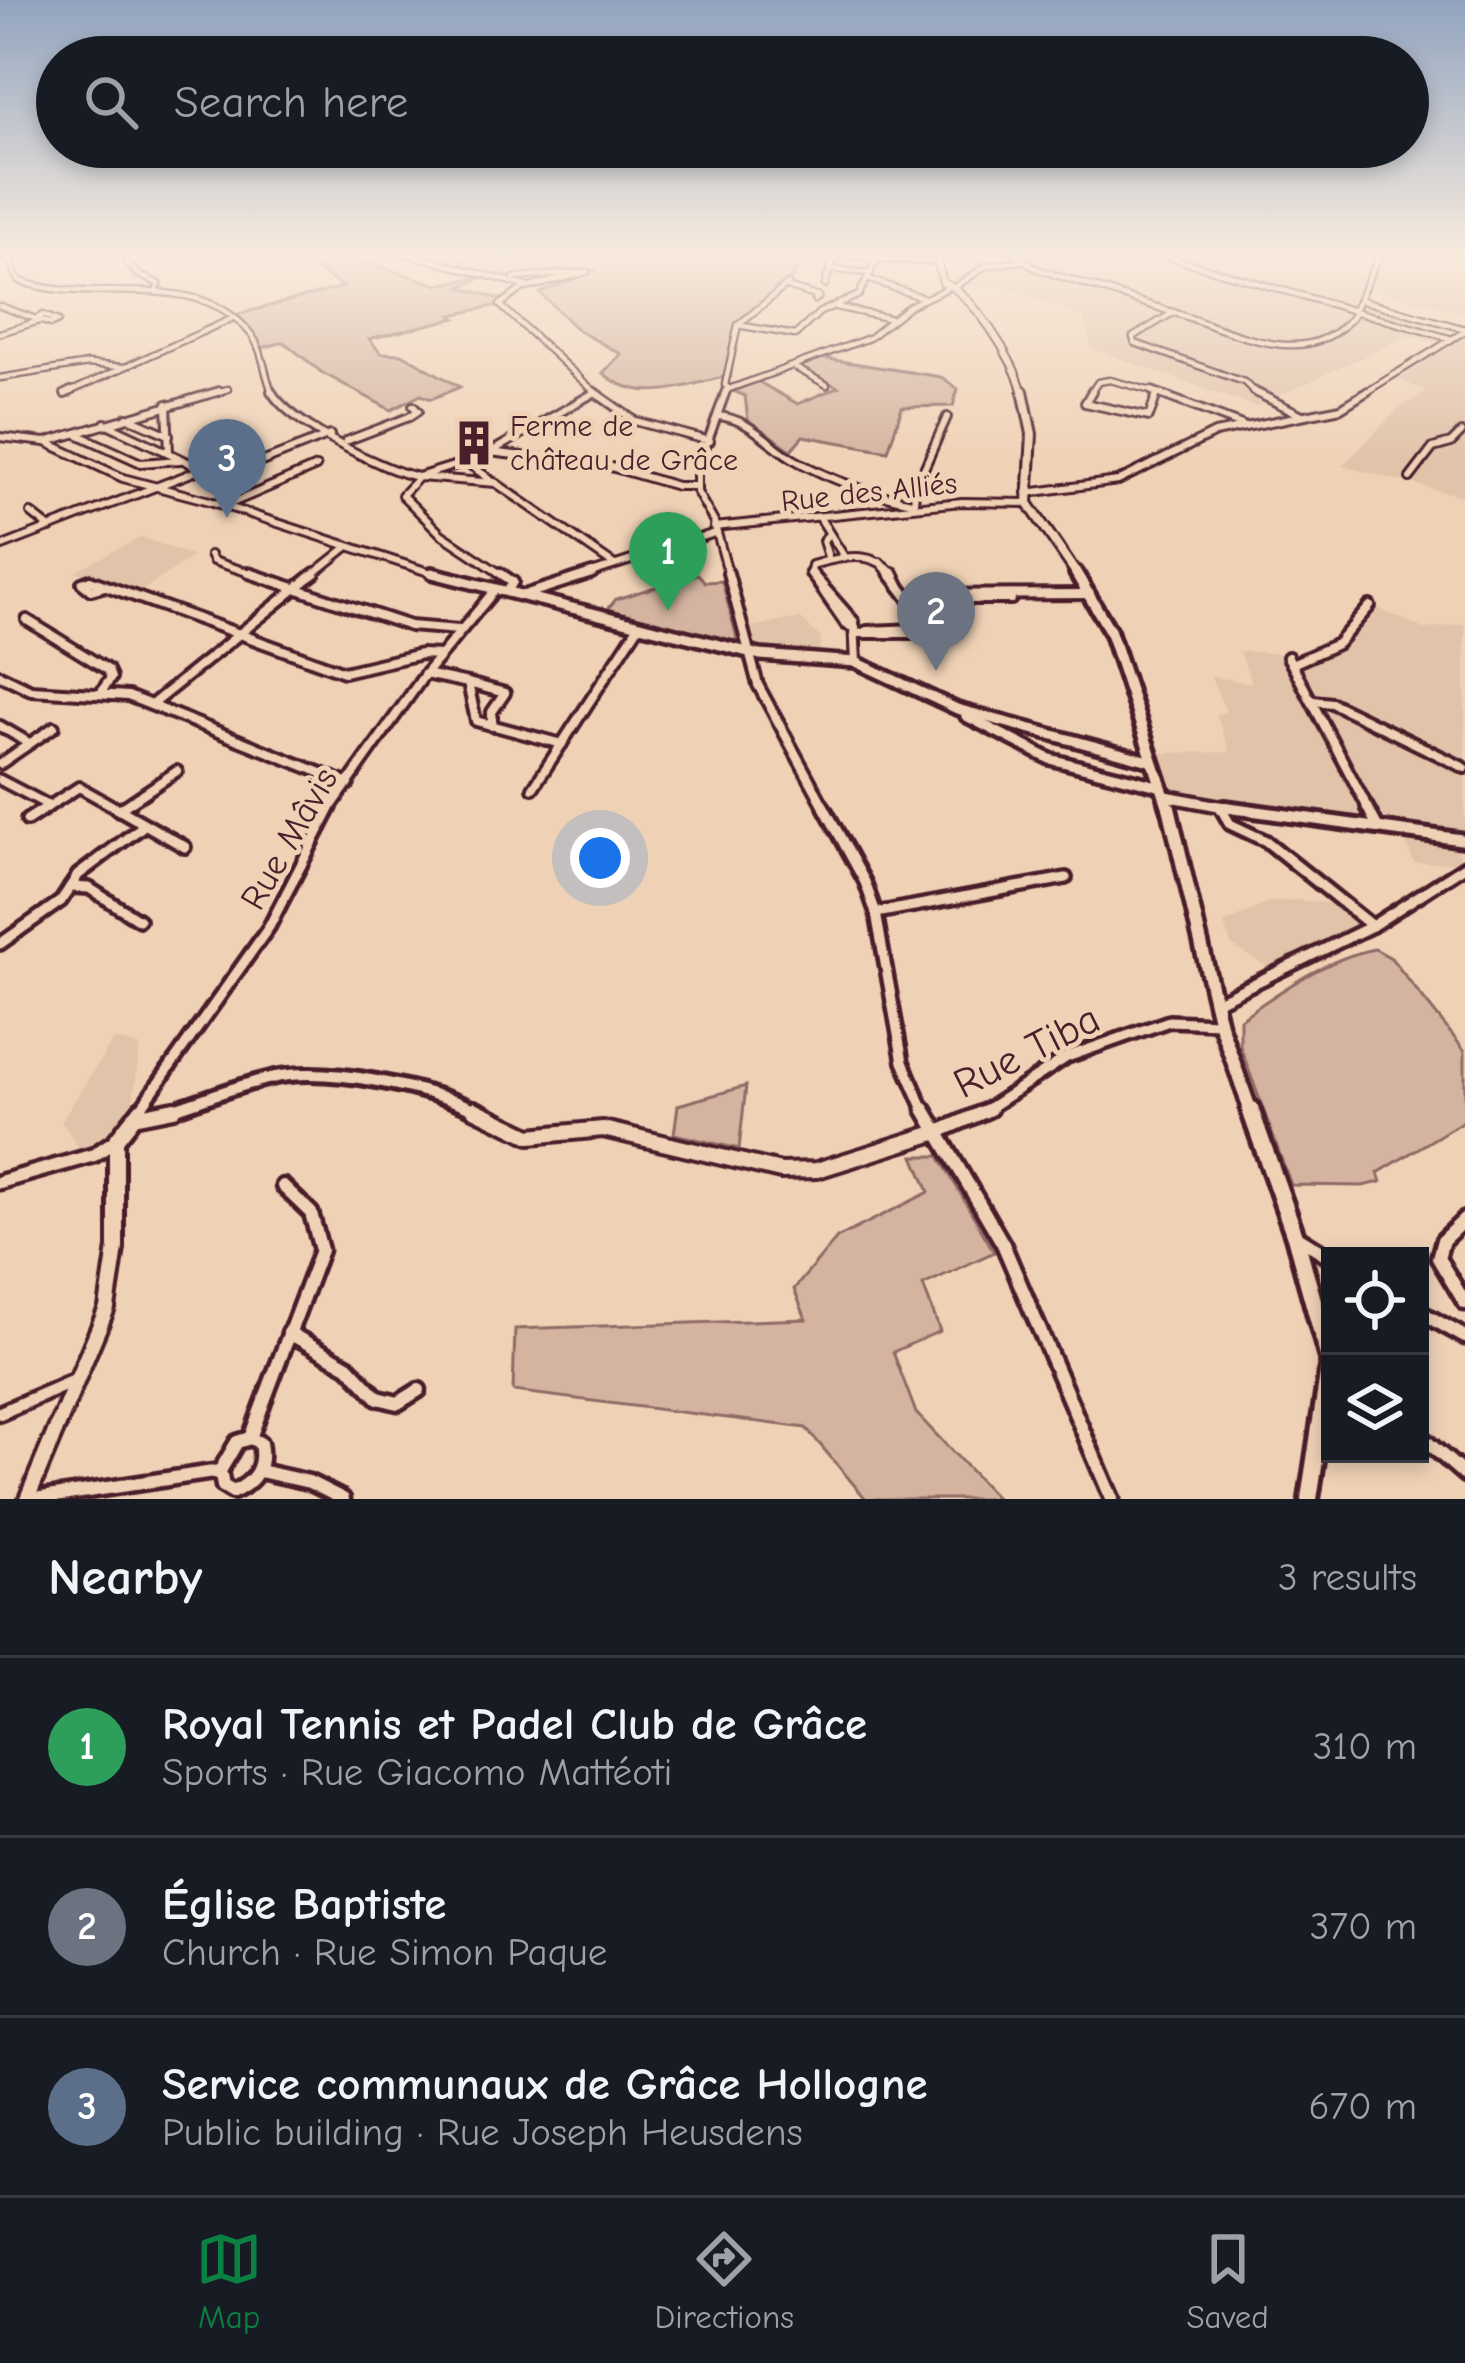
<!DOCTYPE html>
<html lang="en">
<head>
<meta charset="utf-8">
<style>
  :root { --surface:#171b24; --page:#242831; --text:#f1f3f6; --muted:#9ea1a6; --line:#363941; --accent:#0b8043 }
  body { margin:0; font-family:"Comic Neue",sans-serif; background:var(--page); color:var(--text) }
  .controls { position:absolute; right:36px; bottom:36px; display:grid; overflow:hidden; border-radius:0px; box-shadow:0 6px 18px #0003 }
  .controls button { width:108px; height:108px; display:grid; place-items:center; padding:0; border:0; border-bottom:3px solid var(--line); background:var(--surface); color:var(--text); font:60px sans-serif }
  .you { position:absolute; left:600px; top:858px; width:42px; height:42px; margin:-30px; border:9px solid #fff; border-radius:50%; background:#1a73e8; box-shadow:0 0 0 18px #1a73e833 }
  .badge { display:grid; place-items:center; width:78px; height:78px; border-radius:50%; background:var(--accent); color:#fff; font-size:39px; font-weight:700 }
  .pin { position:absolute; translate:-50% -99px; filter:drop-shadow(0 3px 6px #0008) }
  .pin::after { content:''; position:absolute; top:63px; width:42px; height:36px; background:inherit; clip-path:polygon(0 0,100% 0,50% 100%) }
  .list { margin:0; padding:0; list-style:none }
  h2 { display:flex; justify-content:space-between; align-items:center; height:156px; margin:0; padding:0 48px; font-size:51px }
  h2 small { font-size:39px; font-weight:400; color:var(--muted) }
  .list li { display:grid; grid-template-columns:78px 1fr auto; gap:36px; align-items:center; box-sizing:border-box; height:180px; padding:0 48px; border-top:3px solid var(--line) }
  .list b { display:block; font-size:45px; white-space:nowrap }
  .list p { margin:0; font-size:39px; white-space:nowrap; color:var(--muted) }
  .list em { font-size:39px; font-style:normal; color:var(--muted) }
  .icon { flex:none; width:66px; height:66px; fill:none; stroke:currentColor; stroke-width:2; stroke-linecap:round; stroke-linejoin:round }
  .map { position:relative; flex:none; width:1465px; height:1499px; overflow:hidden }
  .search { position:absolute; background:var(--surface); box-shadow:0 6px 18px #0003; left:36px; right:36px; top:36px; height:132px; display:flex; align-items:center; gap:30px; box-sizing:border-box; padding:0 42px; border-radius:66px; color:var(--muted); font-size:45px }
  .sheet { height:696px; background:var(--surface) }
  nav { display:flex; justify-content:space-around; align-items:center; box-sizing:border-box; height:168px; border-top:3px solid var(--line); background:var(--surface); font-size:33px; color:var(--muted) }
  nav a { display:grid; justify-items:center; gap:6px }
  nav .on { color:var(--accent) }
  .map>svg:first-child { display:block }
  .built { fill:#e1c3aa }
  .green { fill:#d4b4a0; stroke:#8f6a66; stroke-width:3 }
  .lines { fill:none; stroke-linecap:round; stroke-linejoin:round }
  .minor-far4-casing { stroke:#4a1f2b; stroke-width:9 }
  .minor-far3-casing { stroke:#4a1f2b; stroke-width:12 }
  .minor-far2-casing { stroke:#4a1f2b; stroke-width:16 }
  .minor-far1-casing { stroke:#4a1f2b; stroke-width:18 }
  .minor-casing { stroke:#4a1f2b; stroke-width:21 }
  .tertiary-far4-casing { stroke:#4a1f2b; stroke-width:9 }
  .tertiary-far3-casing { stroke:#4a1f2b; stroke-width:12 }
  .tertiary-far2-casing { stroke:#4a1f2b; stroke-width:18 }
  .tertiary-far1-casing { stroke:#4a1f2b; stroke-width:20 }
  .tertiary-casing { stroke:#4a1f2b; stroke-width:22 }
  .secondary-far4-casing { stroke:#4a1f2b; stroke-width:10 }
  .secondary-far3-casing { stroke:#4a1f2b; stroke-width:14 }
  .secondary-far2-casing { stroke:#4a1f2b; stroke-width:20 }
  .secondary-far1-casing { stroke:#4a1f2b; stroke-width:21 }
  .secondary-casing { stroke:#4a1f2b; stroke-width:26 }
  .minor-far4 { stroke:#efd2b6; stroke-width:4.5 }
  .minor-far3 { stroke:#efd2b6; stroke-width:6 }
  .minor-far2 { stroke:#efd2b6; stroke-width:8 }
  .minor-far1 { stroke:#efd2b6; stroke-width:9 }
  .minor { stroke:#efd2b6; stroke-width:12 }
  .tertiary-far4 { stroke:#efd2b6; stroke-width:4.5 }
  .tertiary-far3 { stroke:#efd2b6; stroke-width:6 }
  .tertiary-far2 { stroke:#efd2b6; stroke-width:9 }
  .tertiary-far1 { stroke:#efd2b6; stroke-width:10 }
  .tertiary { stroke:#efd2b6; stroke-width:14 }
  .secondary-far4 { stroke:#efd2b6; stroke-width:6 }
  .secondary-far3 { stroke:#efd2b6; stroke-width:8 }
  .secondary-far2 { stroke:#efd2b6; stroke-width:10 }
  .secondary-far1 { stroke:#efd2b6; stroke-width:12 }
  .secondary { stroke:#efd2b6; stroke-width:16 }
  .labels { text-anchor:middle; stroke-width:10; stroke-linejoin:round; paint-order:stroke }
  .far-poi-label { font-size:30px; fill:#4a1f2b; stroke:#efd2b6; text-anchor:start }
  .far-street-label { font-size:30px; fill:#4a1f2b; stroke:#efd2b6 }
  .street-label { font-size:36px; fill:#4a1f2b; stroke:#efd2b6 }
  .near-street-label { font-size:42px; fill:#4a1f2b; stroke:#efd2b6 }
</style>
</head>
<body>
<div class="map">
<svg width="1465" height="1499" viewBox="0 0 1465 1499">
  <rect width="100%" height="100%" fill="#efd2b6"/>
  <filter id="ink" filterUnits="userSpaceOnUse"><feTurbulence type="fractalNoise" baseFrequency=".00833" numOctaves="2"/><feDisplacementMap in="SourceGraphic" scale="24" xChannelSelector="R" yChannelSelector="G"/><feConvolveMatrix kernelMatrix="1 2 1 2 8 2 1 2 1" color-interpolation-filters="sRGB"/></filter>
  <g filter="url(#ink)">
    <g class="built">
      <polygon points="963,252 1465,252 1465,313 1369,288 1363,301 1434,321 1423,329 1443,338 1438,343 1410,335 1255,407 1091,348 1084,317 1005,287 964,285 982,267"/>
      <polygon points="1465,336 1465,497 1342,466 1397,410 1426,391 1398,379"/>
      <polygon points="141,537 193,556 139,593 75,571"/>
      <polygon points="1376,607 1424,629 1465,624 1465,832 1453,832 1462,862 1414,863 1400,828 1238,807 1171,792 1155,753 1230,752 1216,714 1226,712 1210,676 1252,683 1239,651 1305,655 1338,649"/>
      <polygon points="800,618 821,638 819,653 751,651 745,628"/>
      <polygon points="1299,900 1337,904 1362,922 1271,969 1231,945 1224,924 1269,902"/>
      <polygon points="114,1039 140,1046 132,1110 118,1133 82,1153 61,1121"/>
    </g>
    <g class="green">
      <polygon points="283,252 335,252 438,285 488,275 460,287 501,299 499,305 452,315 456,318 369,339 381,353 402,354 460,387 431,399 421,395 391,410 321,372 284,342 262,348 231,316 343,287 307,263 310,260"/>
      <path d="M504 252H797L801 264 785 287 740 320 724 377C682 386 640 405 603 373L621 354 579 331 540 293 596 270 505 278 463 266 462 261Z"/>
      <polygon points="821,358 941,377 958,389 953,406 902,407 888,451 803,436 791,450 748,420 745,396 733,391 757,381 798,404 838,387 796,366"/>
      <polygon points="698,574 705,582 722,581 737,638 731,643 604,614 616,599"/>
      <path d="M1375 949 1391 958 1465 1051V1120L1378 1173 1381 1182 1363 1186 1291 1185 1240 1046V1019C1281 991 1326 958 1375 949Z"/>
      <polygon points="746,1086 739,1149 674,1134 678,1105"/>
      <polygon points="914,1156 939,1156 994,1252 923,1285 940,1331 893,1352 916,1413 997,1499 866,1499 806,1428 513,1391 515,1329 806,1319 794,1289 837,1238 929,1192"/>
    </g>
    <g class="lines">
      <g class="minor-far4-casing">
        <g id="minor-far4">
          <polyline points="400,252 526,286 500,305 597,394"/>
          <polyline points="1013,252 1037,269 1172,312"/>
          <polyline points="1152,252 1361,313"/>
          <polyline points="125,260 137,274 159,284 157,289"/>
          <polyline points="829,269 871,273"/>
          <polyline points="514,278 587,272 527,288"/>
          <polyline points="868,279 924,298"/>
          <polyline points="825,285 832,263 842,254"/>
          <polyline points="956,286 986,266 1020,261"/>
          <polyline points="787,287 819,297 815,300"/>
          <polyline points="1361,300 1465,329"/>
          <polyline points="0,306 36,319"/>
          <polyline points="836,307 892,319"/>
          <polyline points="1174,312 1133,337 1135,343 1244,382 1256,394"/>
          <polygon points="43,315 58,321 51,324 36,319"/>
          <polyline points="738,325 795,335 820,312 859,295 876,260"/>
          <polyline points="0,333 39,321"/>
          <polyline points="792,366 827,385"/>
          <polyline points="0,378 88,364 123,367"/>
          <polyline points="729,389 869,338 909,306 946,289"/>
          <polyline points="65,394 231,319"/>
          <polyline points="210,394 228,389"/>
          <polyline points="724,394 729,389 725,385 738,325 788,284"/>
          <polyline points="1090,394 1098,382 1110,380 1163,394"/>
          <polyline points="1363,394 1452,339"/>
        </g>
      </g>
      <g class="minor-far3-casing">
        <g id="minor-far3">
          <polyline points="593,391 635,421 710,441"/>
          <polyline points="726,391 697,471 697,492 714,522 729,576"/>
          <polyline points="1092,391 1085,403 1149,417 1157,394"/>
          <polyline points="1152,391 1242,425"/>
          <polyline points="1253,391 1302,415"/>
          <polyline points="65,394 71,391"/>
          <polyline points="167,404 169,453 202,469"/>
          <path d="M718 416C751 419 768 445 797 461 833 481 872 494 912 502"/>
          <polyline points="127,417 169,435"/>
          <polyline points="105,423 169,453"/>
          <polyline points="77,434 141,463 180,460"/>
          <polyline points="346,441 409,417 418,411 413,406"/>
          <polyline points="46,442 220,391"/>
          <polyline points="490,452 611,467 677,486 695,486"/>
          <polyline points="467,463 613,564"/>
          <polyline points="1410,478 1433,448 1451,443 1461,433"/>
          <polyline points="496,483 419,477 402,495 441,534 504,576"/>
          <polyline points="1027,493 1118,481 1215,433 1341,408 1368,391"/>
          <polyline points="225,506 316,467"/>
          <polyline points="914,506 915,489 947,417"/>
          <polyline points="31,513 50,528"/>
          <polyline points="820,518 845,558"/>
          <polyline points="714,527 962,502 1028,503"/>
          <polyline points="827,536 823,541 829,560"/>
          <polyline points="0,547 202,469 259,463 330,435"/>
          <polyline points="210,555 213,561 259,576"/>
          <polyline points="880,562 891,576"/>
          <path d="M811 573 812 565C842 556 874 549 895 576"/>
          <polyline points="311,576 346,548"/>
          <polyline points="582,576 715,533"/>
        </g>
      </g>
      <g class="minor-far2-casing">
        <g id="minor-far2">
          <polyline points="249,573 410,626 459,630"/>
          <polyline points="500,573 513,582 507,592"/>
          <polyline points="728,573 758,685 826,810"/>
          <polyline points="811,573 854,622 856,662"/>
          <polyline points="811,573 846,624 855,628"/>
          <polyline points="889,573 926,621"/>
          <polyline points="893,573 900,587"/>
          <polyline points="105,586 91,590 82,583 90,580 344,672 421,654 440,655"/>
          <polyline points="524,595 592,573"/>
          <polyline points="906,595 1090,594"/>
          <polyline points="966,599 1011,599"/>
          <polyline points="910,601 939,599"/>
          <polyline points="27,620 108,670 111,678 103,689"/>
          <polyline points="867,631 917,629"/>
          <polyline points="857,633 910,633 926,628 926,621"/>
          <polyline points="1288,657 1369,810"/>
          <polyline points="1292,664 1337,644 1370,606"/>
          <polyline points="425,674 468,683 476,721 562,744"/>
          <polyline points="0,675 31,690 128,696 349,784"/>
          <polyline points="468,683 505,693 492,712 492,726"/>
          <polyline points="1313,701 1332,703 1465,768"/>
          <polyline points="151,705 315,573"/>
          <polyline points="0,726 29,743"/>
          <polyline points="0,764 54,727"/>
          <polyline points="0,780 46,804"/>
          <polyline points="533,788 638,627"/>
          <polyline points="43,810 79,787 120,810"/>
          <polyline points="119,810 177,771"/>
          <polyline points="329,810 425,674 495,590"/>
        </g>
      </g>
      <g class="minor-far1-casing">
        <g id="minor-far1">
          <polyline points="115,807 185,847"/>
          <polyline points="824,807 865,882 876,913 903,1062 925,1112"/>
          <polyline points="1220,807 1230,824 1266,841 1372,926"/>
          <polyline points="1367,807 1379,829"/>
          <polyline points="119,810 123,807"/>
          <polyline points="27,820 47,807"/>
          <polyline points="70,887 89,888 139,920"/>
          <polyline points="876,913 1066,878"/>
          <polyline points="0,944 61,901 78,875 143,826"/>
          <polyline points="1216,1002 1372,926 1465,866"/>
          <polyline points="138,1112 269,927 331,807"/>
          <polyline points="983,1112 1067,1057 1169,1021 1218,1023"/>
        </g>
      </g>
      <g class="minor-casing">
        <g id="minor">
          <polyline points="924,1109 1003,1244 1112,1499"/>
          <polyline points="134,1117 140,1109"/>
          <polyline points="936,1133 990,1109"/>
          <polyline points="0,1182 94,1155 116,1140"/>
          <polyline points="1465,1219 1443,1240 1438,1258 1465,1303"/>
          <polyline points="1301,1239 1330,1257"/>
          <polyline points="1420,1312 1465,1337"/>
          <polyline points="289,1333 348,1366 378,1398 398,1403 419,1390"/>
          <polyline points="0,1413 76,1380"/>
          <polyline points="1420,1436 1465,1475"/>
          <polyline points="250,1438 321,1250 311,1213 283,1186"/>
          <path d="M250 1438 260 1443C265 1467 255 1482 233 1492L223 1486 220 1471 237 1442Z"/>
          <polyline points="260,1471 309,1482 343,1499"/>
          <polyline points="35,1499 220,1471"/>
        </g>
      </g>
      <g class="tertiary-far4-casing">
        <g id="tertiary-far4">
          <polyline points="836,252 870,259 937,262"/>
          <polyline points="1459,252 1465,253"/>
          <path d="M0 255 10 261 18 280C88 309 195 264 250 333 264 350 264 375 273 394"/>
          <polyline points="1355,308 1381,252"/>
          <path d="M1172 312C1232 330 1309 376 1355 313"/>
          <polyline points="1362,313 1452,339 1465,331"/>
        </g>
      </g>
      <g class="tertiary-far3-casing">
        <g id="tertiary-far3">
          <path d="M271 391C289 423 382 470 418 477L482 457 592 394"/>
          <polyline points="0,437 46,442 123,478 210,501 441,576"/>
        </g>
      </g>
      <g class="tertiary-far2-casing">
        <g id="tertiary-far2">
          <polyline points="432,573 760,655 856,662 957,709 1153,762"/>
          <polyline points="966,716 1050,759 1162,787"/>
          <polyline points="1166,796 1240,810"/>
        </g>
      </g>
      <g class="tertiary-far1-casing">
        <g id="tertiary-far1">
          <polyline points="1225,807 1465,840"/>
          <path d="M164 1112C200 1101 235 1086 271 1078 326 1065 431 1088 480 1112"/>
        </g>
      </g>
      <g class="tertiary-casing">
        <g id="tertiary">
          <polyline points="474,1109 530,1136 603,1129 781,1171 817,1170 935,1133"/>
          <polyline points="27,1499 107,1308 116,1248 116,1140 134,1117 174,1109"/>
        </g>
      </g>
      <g class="secondary-far4-casing">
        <path id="secondary-far4" d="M935 252 943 283C970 290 1016 361 1023 394"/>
      </g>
      <g class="secondary-far3-casing">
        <polyline id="secondary-far3" points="1023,391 1032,434 1028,503 1078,576"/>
      </g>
      <g class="secondary-far2-casing">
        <polyline id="secondary-far2" points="1076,573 1110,631 1169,810"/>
      </g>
      <g class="secondary-far1-casing">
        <polyline id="secondary-far1" points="1169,807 1220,1024 1251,1112"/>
      </g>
      <g class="secondary-casing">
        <polyline id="secondary" points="1250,1109 1295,1236 1330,1362 1309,1499"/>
      </g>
      <use href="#minor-far4" class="minor-far4"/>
      <use href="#minor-far3" class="minor-far3"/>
      <use href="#minor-far2" class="minor-far2"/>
      <use href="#minor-far1" class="minor-far1"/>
      <use href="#minor" class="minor"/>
      <use href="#tertiary-far4" class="tertiary-far4"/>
      <use href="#tertiary-far3" class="tertiary-far3"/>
      <use href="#tertiary-far2" class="tertiary-far2"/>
      <use href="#tertiary-far1" class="tertiary-far1"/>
      <use href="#tertiary" class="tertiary"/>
      <use href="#secondary-far4" class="secondary-far4"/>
      <use href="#secondary-far3" class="secondary-far3"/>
      <use href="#secondary-far2" class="secondary-far2"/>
      <use href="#secondary-far1" class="secondary-far1"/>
      <use href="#secondary" class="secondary"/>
    </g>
  </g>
  <linearGradient id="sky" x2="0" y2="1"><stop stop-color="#91a4bf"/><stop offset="0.55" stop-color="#f8ebde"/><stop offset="1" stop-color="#f8ebde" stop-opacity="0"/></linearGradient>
  <rect width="1465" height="462" fill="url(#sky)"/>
  <defs>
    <g id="building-bare" transform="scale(3.6)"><path d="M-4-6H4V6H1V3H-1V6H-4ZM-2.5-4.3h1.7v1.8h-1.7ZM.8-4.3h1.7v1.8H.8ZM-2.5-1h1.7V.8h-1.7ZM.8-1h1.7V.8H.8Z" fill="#4a1f2b" stroke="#efd2b6" stroke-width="2.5" paint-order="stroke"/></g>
  </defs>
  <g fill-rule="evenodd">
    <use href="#building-bare" x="474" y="443"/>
  </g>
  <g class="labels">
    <g class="far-poi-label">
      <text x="510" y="436">Ferme de<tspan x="510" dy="34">château de Grâce</tspan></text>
    </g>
    <g class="far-street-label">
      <text transform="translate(869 492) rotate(-6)" y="10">Rue des Alliés</text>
    </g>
    <g class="street-label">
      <text transform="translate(288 838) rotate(-60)" y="13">Rue Mâvis</text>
    </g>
    <g class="near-street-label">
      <text transform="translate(1026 1050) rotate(-27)" y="15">Rue Tiba</text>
    </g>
  </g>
</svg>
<div class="controls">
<button><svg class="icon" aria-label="locate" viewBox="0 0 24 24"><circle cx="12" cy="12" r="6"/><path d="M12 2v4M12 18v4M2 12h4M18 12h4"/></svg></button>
<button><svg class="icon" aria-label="layers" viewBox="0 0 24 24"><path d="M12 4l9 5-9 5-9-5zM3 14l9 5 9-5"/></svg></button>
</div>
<div class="you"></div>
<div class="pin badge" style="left:668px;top:611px;background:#2e9e5b">1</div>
<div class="pin badge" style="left:936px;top:671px;background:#6b7280">2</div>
<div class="pin badge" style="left:227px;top:518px;background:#5c6f8a">3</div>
<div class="search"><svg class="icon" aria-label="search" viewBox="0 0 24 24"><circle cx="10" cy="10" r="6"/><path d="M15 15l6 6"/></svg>Search here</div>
</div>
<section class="sheet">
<h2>Nearby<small>3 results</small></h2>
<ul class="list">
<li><span class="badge" style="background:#2e9e5b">1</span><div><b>Royal Tennis et Padel Club de Grâce</b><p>Sports · Rue Giacomo Mattéoti</p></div><em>310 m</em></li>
<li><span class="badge" style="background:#6b7280">2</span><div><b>Église Baptiste</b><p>Church · Rue Simon Paque</p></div><em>370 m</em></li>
<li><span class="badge" style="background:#5c6f8a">3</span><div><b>Service communaux de Grâce Hollogne</b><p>Public building · Rue Joseph Heusdens</p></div><em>670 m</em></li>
</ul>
</section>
<nav>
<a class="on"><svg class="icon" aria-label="map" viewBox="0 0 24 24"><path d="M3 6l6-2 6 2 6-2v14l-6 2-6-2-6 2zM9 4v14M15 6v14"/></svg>Map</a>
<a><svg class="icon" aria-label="directions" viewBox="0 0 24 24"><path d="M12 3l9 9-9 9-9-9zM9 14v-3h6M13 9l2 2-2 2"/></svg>Directions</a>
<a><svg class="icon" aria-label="saved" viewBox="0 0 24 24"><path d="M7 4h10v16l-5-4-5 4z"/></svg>Saved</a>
</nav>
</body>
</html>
